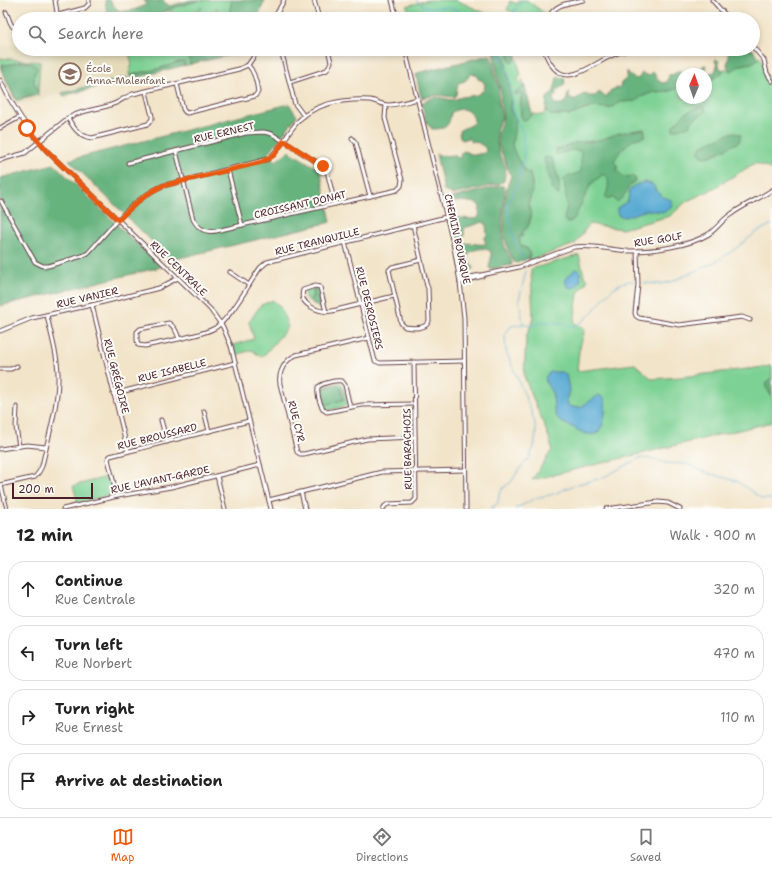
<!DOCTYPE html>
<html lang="en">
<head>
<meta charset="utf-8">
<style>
  :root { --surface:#fff; --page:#f6f6f6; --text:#222; --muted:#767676; --line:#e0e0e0; --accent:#ea580c }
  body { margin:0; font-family:"Shantell Sans",sans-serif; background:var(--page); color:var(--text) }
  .compass { position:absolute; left:676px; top:68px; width:36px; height:36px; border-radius:50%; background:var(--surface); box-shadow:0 2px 6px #0003; rotate:2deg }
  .scale { position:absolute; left:12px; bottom:10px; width:81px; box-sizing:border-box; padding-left:4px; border:2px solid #4a1f2b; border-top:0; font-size:11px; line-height:14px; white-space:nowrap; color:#4a1f2b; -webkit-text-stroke:3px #fdfcf7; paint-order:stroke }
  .stop { position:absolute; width:12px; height:12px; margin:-9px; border:3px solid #ea580c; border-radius:50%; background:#fff }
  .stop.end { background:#ea580c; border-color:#fff; box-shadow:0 1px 4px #0008 }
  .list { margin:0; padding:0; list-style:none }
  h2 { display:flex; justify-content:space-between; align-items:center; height:52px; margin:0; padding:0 16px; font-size:17px }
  h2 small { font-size:13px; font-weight:400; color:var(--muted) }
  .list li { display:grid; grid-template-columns:26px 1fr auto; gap:12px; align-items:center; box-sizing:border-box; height:56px; margin:0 8px 8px; padding:0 8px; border:1px solid var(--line); border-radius:16px }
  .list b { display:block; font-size:15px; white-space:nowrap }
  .list p { margin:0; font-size:13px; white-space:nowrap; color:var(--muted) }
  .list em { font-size:13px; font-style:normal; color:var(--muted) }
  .icon { flex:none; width:22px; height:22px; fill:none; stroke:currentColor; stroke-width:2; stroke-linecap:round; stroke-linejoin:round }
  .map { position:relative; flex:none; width:772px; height:509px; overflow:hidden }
  .search { position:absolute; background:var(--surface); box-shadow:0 2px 6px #0003; left:12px; right:12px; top:12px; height:44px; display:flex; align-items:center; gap:10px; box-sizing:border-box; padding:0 14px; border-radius:22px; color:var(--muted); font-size:15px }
  .sheet { height:308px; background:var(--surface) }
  nav { display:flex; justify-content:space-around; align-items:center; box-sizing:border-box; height:56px; border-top:1px solid var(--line); background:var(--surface); font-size:11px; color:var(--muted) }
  nav a { display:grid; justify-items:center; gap:2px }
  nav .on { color:var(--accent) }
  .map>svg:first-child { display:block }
  .built { fill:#e5dbba }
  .green { fill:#7ed194; stroke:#647860; fill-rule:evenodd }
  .forest { fill:#66b37e; stroke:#586954 }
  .water { fill:#5aabd4; stroke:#526580 }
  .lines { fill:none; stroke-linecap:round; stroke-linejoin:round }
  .stream { stroke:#5aabd4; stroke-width:1 }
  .minor-casing { stroke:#633d43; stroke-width:5 }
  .minor { stroke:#fff; stroke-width:3 }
  .route { stroke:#ea580c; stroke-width:5 }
  .labels { text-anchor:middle; stroke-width:4; stroke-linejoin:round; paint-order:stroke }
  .education-label { font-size:10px; fill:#785e54; stroke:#fdfcf7; text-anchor:start }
  .street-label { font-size:10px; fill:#4a1f2b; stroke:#fdfcf7 }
</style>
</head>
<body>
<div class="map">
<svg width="772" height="509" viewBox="0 0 772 509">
  <rect width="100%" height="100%" fill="#fdfcf7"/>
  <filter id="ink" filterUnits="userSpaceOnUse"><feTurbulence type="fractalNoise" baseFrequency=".025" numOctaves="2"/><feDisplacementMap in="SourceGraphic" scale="8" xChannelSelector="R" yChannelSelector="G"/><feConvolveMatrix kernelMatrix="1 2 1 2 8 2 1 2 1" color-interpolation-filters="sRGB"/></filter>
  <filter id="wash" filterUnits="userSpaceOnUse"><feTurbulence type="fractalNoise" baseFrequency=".012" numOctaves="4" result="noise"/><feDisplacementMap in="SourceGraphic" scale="16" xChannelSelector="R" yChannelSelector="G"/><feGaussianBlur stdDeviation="0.9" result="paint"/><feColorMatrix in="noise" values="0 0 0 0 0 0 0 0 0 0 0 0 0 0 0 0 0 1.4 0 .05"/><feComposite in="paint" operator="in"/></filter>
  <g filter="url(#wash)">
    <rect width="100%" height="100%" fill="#f2e4c9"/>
    <polygon class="built" points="19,43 19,49 199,49 164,67 18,105 10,90 0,66 0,47"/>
    <g class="green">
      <polygon points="200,0 232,0 230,9 232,19 223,19 220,11 215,7 222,19 182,19 202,8 202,7 181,19 170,19 174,16 171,11 167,13 166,10 163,11 165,17 163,17 163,11"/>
      <polygon points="428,0 456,0 498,19 415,19 406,6"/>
      <polygon points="519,0 527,0 548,16 547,19 531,19 507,10 510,1 517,4"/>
      <polygon points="128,49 172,49 177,51 186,51 185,49 202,49 190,56 190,64 192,64 184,66 185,63 179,62 154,70 137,73 130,77 129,73 132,64"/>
      <path d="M490 49H514L515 53 509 52V59L514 61 516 56 521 75 518 79 521 84 523 83 522 79 525 87H522L520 90 515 92 519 94 521 92 522 94C519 101 520 112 522 120L527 119 532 114 544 115 546 110 548 113 551 115H570L593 107 610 108 621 102 636 101 641 97 653 92 669 91 682 87V98H706V82L722 74 723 70 728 69 729 70C734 70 735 68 739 66 745 63 751 64 756 60L751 49H752L763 61 765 73 772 84V170L766 167 755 163 709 191 687 201 670 216 622 229 589 224 575 244 528 261 530 256 526 248 521 246 518 239 519 237H522V232L528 227 531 218V214L528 205 531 194 532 183 530 172 527 173 525 171 516 156 512 146 513 132 505 57Z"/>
      <path d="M0 58 40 62 38 95 16 101 1 70ZM19 62H29L35 71 34 81 37 89 36 93 34 94 16 99 1 66 2 64 6 65Z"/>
      <polygon points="579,255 584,275 588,280 578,293 574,323 585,329 579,351 577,371 635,364 652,379 681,377 772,366 772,377 767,382 766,387 772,397 772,422 532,480 552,450 550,440 524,376 526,337 533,320 531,269"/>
      <path d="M315 288C321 290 324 303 322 308L320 309 305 298V291ZM313 289 319 291V298L322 303 321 305 315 304 310 299 312 296Z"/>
      <polygon points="273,300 281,308 288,327 265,354 261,357 252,350 236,355 233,345 254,339 249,322 261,305"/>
      <path d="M338 383 342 384 343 386 347 404 345 406 329 410H325L324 407 320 389 322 387ZM337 385 341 388 343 400 329 404H326L323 397 322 390 326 387Z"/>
      <polygon points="110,476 114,494 78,503 73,486"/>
    </g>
    <g class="forest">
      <path d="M105 0H109C112 3 115 8 118 10 123 14 143 8 146 4L144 0 157 1 163 0 165 3 170 6 191 0H200L163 11V17L155 19H108Z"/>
      <polygon points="232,0 265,0 257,19 232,19 230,9"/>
      <path d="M202 49H240L235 54 190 64C186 55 195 52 202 49Z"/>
      <polygon points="725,49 729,49 732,51 736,49 751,49 758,59 752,63 741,65 733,70 730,71 727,65 729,56"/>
      <polygon points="511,50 514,50 517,54 513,62 510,61 509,52"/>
      <polygon points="493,53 502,54 505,57 511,98 510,111 516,118 512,146 516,156 525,171 527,173 529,172 532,183 532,190 528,205 531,216 528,227 522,232 522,236 519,237 521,246 528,249 530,254 529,258 517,263 514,262 508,250 504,234 504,209 507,187 511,176 498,144 498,131 502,122 503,116 500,102 501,91 496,72 496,66"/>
      <path d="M490 55 494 64V72L499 88 498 102 502 117 496 130 497 144 500 156 506 168 504 181 499 184 452 195 451 193 446 192 444 190 436 154 443 156 454 155 458 158H460L461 153 464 151 474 155 484 153 486 151 485 147 475 141 471 142 469 138 462 140 461 139 459 134 460 130 471 125 474 122C474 109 460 106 451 113 449 127 446 129 432 129L426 122 422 103 425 101 436 97 452 100 462 97 477 95 484 90 485 85 483 81 478 79 476 74H471L465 81 458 83 456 95 454 97 437 95 423 98 421 97 416 75 417 73Z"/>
      <polygon points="716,59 719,61 719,67 723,70 722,74 706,82 706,74 694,74 704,65 706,65 705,70 706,74 715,72 717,66 715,60"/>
      <polygon points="21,62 32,63 37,67 37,70 35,72 34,81 37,91 35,94 16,99 6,80 1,65 2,64 6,65"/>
      <path d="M179 62H185V65L132 79 130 77 131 75C147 72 163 68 179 62Z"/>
      <path d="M679 70 682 73 688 74H682V87L669 91 653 92 641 97 636 101 621 102 610 108 593 107 570 115H550L546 110 547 98 554 91 557 78 559 77 564 78 565 84C563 88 558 87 556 91V95L553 98 554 102 556 104H563L566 101 569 91V98C575 102 580 96 585 93L589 96H595L599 92 604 96H607L611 90 620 87 621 83 627 78V71L630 76 636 79 639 78 642 73 648 76 653 72 660 82 663 83 667 82 669 75 674 74Z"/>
      <polygon points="127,77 128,80 123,81 70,94 65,97 62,94 62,93"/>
      <path d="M522 87H525L532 114V115L525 120H522C520 110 521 101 522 93L515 95 513 93 520 90Z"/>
      <polygon points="289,104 297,116 268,154 276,161 289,151 320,170 331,222 171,260 69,160"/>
      <path d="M703 106 706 110V112L694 119 689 126 673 130C672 125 674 125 677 122 686 111 690 110 703 106Z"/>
      <path d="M644 129 645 132V136C641 138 638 138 635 139 627 143 617 154 614 161L617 165V171L624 177 632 176 635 178V181C626 187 626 198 616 202L614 198 612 197 607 199 605 198C608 191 609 185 608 178L605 175H602L591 184 574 219 568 223 566 222 564 219 567 206 564 178 581 172V151L571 150 556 155V150L575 143 600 140 619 133Z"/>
      <polygon points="733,132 741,135 739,142 711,156 703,157 700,154 699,150 703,145"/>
      <polygon points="545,157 552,158 559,180 559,195 557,194 551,188 551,183 544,159"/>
      <polygon points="54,164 161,267 0,306 0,178"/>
      <path d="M499 186H503L505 189C503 208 500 225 504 244 505 251 512 258 512 265L490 269 489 267 491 259V252C485 246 475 249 469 253 466 259 471 263 474 268L471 271H466L461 267 458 248C466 239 475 246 486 244L484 238 487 235 486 224 483 222 464 228C464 234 465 236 461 241L458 242 456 240 450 208 453 206 455 207V213L458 218 476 219 479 217 480 207 477 203 461 201 452 202 450 199 452 198Z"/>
      <polygon points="313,289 319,291 322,305 315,304 310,300 313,296"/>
      <polygon points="772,377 772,397 766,387 767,382"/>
      <polygon points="335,385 340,387 343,396 343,400 329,404 326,404 322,395 322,390 325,388"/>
    </g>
    <g class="water">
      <polygon points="645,182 652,184 661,196 671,200 672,202 671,208 664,212 647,210 625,217 619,216 617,212 617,208 628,201 629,191 635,185"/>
      <path d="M575 269 579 270C582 276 581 282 576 287L572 288 567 286 565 280Z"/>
      <path d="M550 372H562L566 374 569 390 567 399 568 405 571 407H581L599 395 605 399C606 404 605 409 605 414 602 437 592 439 574 428 569 425 562 424 558 419 552 412 555 401 552 393 549 386 544 384 546 376Z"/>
    </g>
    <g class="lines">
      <g class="stream">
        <polyline points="416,0 423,6 431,8 447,7 457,10 466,19"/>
        <polyline points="512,19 516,8 523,0"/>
        <polyline points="493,49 502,58 509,76 513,113 523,133 524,155 517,185 507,205 515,244 524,260"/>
        <polyline points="502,58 506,49"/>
        <polyline points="644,283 660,284 671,282 717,261 738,247 755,233 772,224"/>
        <polyline points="523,323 519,300 526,271"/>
        <path d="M490 509 498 503 499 495 503 488 511 482 518 471 529 458 534 447 536 434 535 423 530 408 506 351 505 334 511 326 524 324 531 326 543 322 564 323 571 327C597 320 604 281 633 281"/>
        <polyline points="515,509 536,498 554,494 574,485 602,478 640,458 654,459 666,463 687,464 707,473 737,481 762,499 772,499"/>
      </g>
    </g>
  </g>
  <g filter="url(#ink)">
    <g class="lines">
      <g class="minor-casing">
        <g id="minor">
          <polyline points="55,0 58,19"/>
          <polyline points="314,0 319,19"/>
          <polyline points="392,0 397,19"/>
          <polyline points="712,0 729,19"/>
          <path d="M6 12C9 17 9 23 13 27L19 25"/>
          <polyline points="43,19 85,8 89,4 89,0"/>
          <polyline points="274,19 284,0"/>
          <path d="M547 19C556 3 566 4 583 0"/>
          <polyline points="753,47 764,60 767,73 772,81"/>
          <polyline points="279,49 282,54 295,104 304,116"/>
          <polyline points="405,49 454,247 460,282 464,318 466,509"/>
          <path d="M544 49C548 62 557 79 574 74 591 70 606 55 624 51 638 48 656 51 671 51L678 49"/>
          <path d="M0 80C12 106 27 129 47 151L210 309 223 327 231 346 271 509"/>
          <polyline points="290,82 327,70 331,62 328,49"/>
          <path d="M177 84 183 109 185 112 187 113 255 96 258 92C257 84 254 71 248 65"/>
          <path d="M68 118C74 129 79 136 92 138L148 124 152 119V116L146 92"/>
          <polyline points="0,128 20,117"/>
          <polyline points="352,138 356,143 370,196"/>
          <path d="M176 151 193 219C198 229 205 233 216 231L397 190 401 186 402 180 385 118 386 105"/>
          <path d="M0 160 25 153 68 118C83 109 100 110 116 103 122 100 127 96 133 94L239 69 248 65 259 49"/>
          <polyline points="128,163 246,133 264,132 272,134 323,166 327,171 335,204"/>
          <polyline points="228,170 242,225"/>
          <path d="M1 201 35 262 43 266H48L82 256 88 253C110 229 132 199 162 186L268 159C284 147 289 126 305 115 323 102 349 99 370 100 376 101 382 105 388 105 398 105 408 101 418 99"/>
          <path d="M413 225 427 286 428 288 429 321C426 330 412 328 405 327L401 323 389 270 392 267 421 260"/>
          <polyline points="345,242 375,361 380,363 464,361"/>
          <polyline points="637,251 638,285 635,313 636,316 639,318 679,325 742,317 750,320"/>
          <polyline points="230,272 249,285"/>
          <path d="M460 279 486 274 519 267 574 247C593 244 613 251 632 251 653 251 689 246 707 235 716 230 721 221 730 215 743 205 759 199 772 190"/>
          <polyline points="460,282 483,276"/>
          <polyline points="92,305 128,451"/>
          <path d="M326 312 320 287 315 286 303 290C298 305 320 313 332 311L394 296"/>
          <polyline points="0,331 32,318 92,305 159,288 178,278"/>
          <path d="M369 338 296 355C285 360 278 372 280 384L297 452 300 454H304L367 439 415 437"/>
          <path d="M179 339C177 332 175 327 169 323L140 329 137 332V340L138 345 145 346 179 339C190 336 204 334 215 328 232 317 248 285 260 268L267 262 446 217"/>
          <polyline points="0,369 11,369 17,366"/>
          <polyline points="113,394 235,363"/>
          <polyline points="17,407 16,427 19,446"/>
          <path d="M350 407 345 385 342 381C335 380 323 383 318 387 317 394 320 409 327 412L362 405 414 404"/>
          <polyline points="204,411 209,431"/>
          <polyline points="161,420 167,442"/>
          <polyline points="0,449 27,445 46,447"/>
          <polyline points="217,476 225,509"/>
          <path d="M0 485 35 477 39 472 42 466C48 438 57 410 58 381 59 359 51 336 47 315"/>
          <polyline points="1,485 7,509"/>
          <polyline points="301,492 305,509"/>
          <polyline points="117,496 108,459 110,456 249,421"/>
          <polyline points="269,500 382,472 465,470"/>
          <polyline points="63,509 118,496 171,487 260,465"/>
          <polyline points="383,509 385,506 388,504 412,503 416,499 414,362"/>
          <polyline points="606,509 658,502 668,503 680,509"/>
        </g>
      </g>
      <use href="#minor" class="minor"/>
    </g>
  </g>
  <g class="lines" filter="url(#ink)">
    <path class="route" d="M27 128 47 151 118 220C132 207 144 194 162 186L262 162 274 155 284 141 323 166"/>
  </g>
  <defs>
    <g id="school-ring" transform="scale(1.15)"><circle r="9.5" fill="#fdfcf7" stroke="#8d6e63" stroke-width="1.5"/><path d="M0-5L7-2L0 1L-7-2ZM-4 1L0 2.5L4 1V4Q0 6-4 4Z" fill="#8d6e63"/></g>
  </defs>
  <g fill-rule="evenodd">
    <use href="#school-ring" x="70" y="74"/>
  </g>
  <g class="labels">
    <g class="education-label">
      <text x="86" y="72">École<tspan x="86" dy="12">Anna-Malenfant</tspan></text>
    </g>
    <g class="street-label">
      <text transform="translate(224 132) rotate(-13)" y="4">RUE ERNEST</text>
      <text transform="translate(300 204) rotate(-13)" y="4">CROISSANT DONAT</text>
      <text transform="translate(458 239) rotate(78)" y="4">CHEMIN BOURQUE</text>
      <text transform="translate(658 239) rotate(-9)" y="4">RUE GOLF</text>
      <text transform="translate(317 241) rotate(-14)" y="4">RUE TRANQUILLE</text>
      <text transform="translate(179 268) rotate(44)" y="4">RUE CENTRALE</text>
      <text transform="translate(87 297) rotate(-13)" y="4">RUE VANIER</text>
      <text transform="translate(370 308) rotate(76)" y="4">RUE DESROSIERS</text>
      <text transform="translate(172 370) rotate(-14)" y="4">RUE ISABELLE</text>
      <text transform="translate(117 376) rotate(76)" y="4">RUE GRÉGOIRE</text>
      <text transform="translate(297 421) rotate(76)" y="4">RUE CYR</text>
      <text transform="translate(157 436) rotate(-14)" y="4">RUE BROUSSARD</text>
      <text transform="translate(407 449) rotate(-91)" y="4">RUE BARACHOIS</text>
      <text transform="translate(160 479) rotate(-12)" y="4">RUE L'AVANT-GARDE</text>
    </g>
  </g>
</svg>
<svg class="compass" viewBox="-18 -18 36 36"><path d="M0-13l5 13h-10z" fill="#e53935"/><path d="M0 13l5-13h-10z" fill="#767676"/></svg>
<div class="scale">200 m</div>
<div class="stop" style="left:27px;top:128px"></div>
<div class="stop end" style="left:323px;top:166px"></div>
<div class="search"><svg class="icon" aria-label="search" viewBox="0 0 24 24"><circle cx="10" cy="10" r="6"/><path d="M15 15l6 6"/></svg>Search here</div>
</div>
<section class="sheet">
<h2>12 min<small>Walk · 900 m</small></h2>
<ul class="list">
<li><svg class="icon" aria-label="ahead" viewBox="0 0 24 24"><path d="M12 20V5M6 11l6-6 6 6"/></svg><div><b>Continue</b><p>Rue Centrale</p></div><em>320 m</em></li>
<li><svg class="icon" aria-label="left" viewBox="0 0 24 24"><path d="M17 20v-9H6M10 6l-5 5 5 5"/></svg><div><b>Turn left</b><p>Rue Norbert</p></div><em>470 m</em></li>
<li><svg class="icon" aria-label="right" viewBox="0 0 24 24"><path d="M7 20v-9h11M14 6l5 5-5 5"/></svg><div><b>Turn right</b><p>Rue Ernest</p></div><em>110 m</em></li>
<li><svg class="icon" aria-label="arrive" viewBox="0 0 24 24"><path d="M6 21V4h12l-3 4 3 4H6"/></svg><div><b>Arrive at destination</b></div></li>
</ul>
</section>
<nav>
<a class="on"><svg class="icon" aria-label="map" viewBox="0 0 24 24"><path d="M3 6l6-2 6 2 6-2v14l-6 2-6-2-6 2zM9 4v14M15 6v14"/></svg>Map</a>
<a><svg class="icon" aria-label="directions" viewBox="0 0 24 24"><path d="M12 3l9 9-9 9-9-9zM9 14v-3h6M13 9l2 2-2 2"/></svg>Directions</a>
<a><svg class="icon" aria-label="saved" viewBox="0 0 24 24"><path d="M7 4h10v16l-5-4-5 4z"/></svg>Saved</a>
</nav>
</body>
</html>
